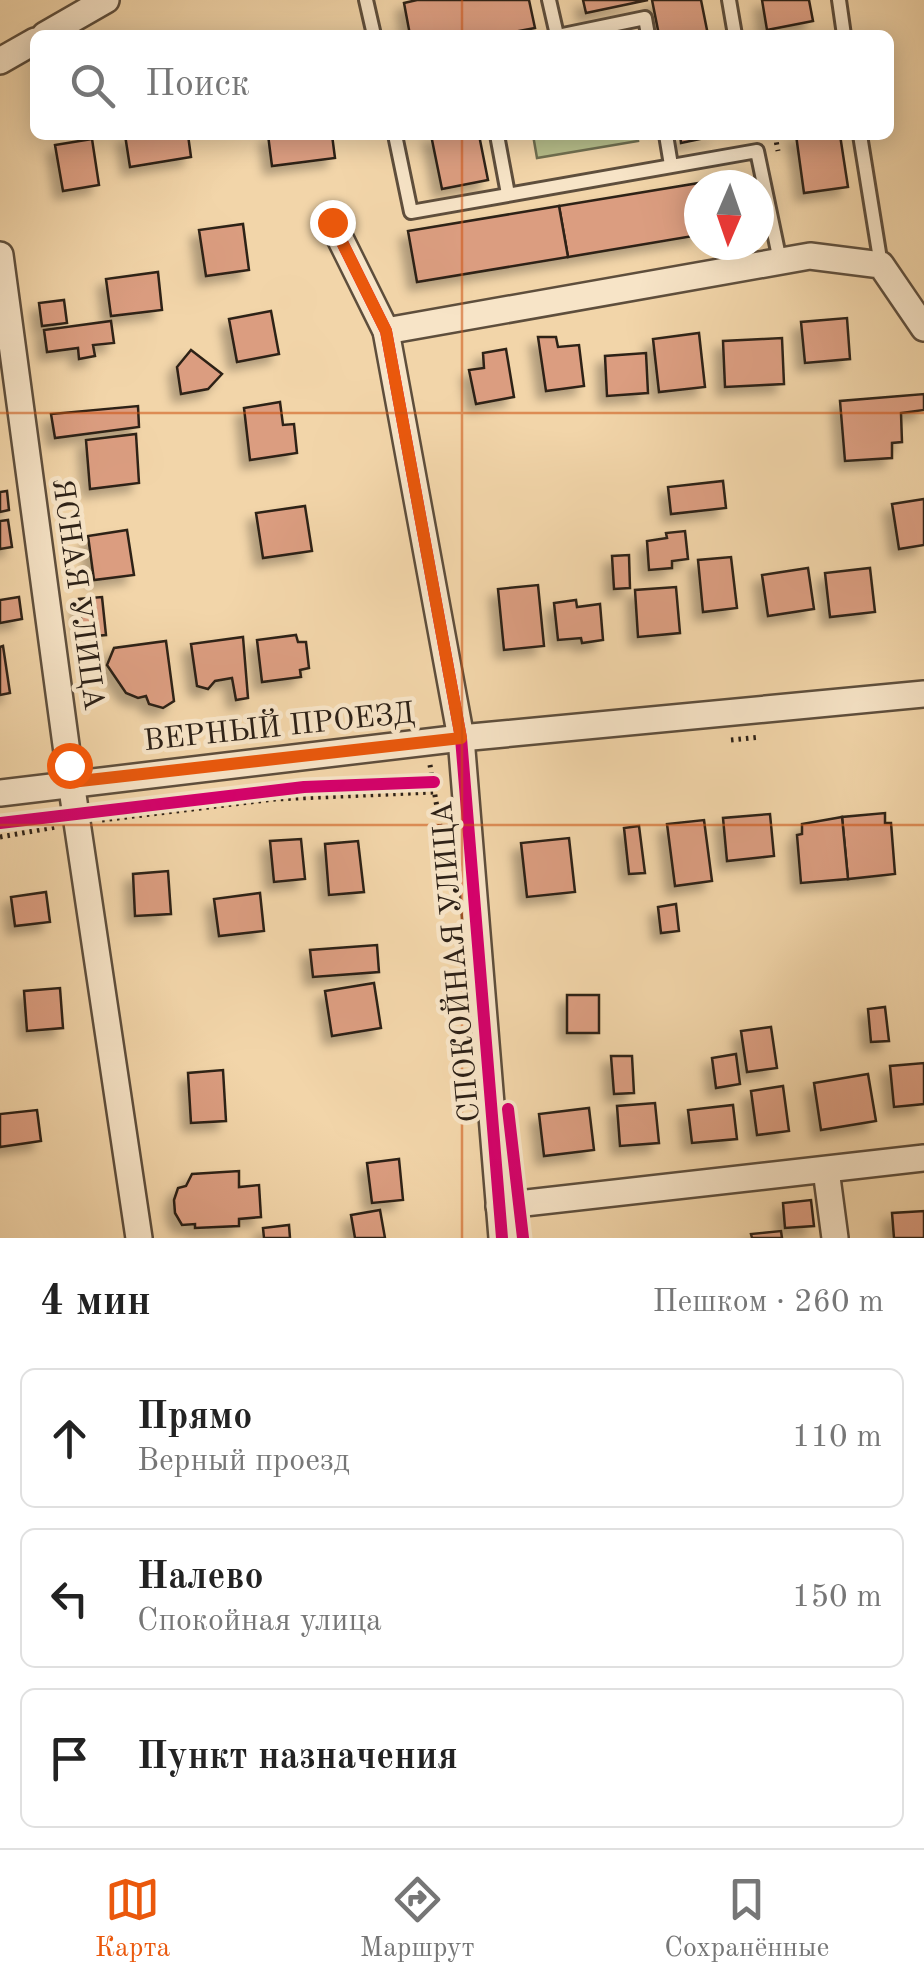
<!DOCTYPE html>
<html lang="ru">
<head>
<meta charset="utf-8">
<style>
  :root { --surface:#fff; --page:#f6f6f6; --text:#222; --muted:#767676; --line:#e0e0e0; --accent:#ea580c }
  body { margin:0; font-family:"Old Standard TT",serif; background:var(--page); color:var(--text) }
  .compass { position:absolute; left:684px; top:170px; width:90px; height:90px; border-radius:50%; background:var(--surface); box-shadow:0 5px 25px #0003; rotate:182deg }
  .stop { position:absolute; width:30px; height:30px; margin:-22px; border:8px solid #ea580c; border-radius:50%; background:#fff }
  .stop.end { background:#ea580c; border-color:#fff; box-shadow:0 2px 10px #0008 }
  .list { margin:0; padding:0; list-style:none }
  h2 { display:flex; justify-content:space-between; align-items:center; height:130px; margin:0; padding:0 40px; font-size:42px }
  h2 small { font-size:32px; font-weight:400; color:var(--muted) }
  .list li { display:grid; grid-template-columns:65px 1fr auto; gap:30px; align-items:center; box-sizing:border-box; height:140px; margin:0 20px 20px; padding:0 20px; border:2px solid var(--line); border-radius:15px }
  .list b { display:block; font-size:38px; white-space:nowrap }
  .list p { margin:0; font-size:32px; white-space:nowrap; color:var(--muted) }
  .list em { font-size:32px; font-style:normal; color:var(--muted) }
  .icon { flex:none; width:55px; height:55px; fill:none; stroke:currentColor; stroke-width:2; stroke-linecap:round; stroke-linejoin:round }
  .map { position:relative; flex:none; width:924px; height:1238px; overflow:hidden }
  .search { position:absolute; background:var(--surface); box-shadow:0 5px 25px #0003; left:30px; right:30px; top:30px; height:110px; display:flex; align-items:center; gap:25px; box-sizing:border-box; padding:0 35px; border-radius:15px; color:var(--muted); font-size:38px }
  .sheet { height:610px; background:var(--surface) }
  nav { display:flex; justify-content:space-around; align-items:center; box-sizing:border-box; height:140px; border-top:2px solid var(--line); background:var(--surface); font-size:28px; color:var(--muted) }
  nav a { display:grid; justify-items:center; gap:5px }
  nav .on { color:var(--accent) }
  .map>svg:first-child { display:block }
  .green { fill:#b8be8a; stroke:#727050; stroke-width:2.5 }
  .building { fill:#db9d80; stroke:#2d2117; stroke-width:2.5; filter:url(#shadow) }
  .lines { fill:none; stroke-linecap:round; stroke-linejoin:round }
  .service-casing { stroke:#5e4e3c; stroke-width:18 }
  .minor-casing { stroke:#5e4e3c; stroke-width:30 }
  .path { stroke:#2d2117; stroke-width:5; stroke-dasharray:2.5 5; stroke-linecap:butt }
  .service { stroke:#f7e4c7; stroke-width:12 }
  .minor { stroke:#f7e4c7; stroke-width:25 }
  .cycleway-casing { stroke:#f7e4c7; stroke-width:19 }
  .cycleway { stroke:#d6006c; stroke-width:12 }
  .route { stroke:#ea580c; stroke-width:12 }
  .grid { fill:none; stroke:#cc510e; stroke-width:2.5; stroke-opacity:0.55 }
  .labels { text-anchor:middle; stroke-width:9; stroke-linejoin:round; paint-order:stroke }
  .street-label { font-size:30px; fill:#2d2117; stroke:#f7e4c7 }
</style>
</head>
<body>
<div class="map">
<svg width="924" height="1238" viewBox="0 0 924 1238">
  <defs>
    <filter id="shadow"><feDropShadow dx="-8" dy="8" stdDeviation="5" flood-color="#0004"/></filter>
  </defs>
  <rect width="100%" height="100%" fill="#f2d5a9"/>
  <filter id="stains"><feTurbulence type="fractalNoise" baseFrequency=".002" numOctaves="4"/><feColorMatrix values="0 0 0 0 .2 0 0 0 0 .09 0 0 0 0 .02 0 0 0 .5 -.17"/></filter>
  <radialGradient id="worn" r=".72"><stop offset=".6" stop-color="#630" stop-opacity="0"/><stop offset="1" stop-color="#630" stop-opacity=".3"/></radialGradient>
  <polygon class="green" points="533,135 637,135 638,141 537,158"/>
  <g class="building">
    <polygon points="417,0 529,0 535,28 498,35 410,35 404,3"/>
    <polygon points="583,0 648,0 586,13"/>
    <polygon points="652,0 701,0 708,35 659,35"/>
    <polygon points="762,0 809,0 813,21 767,30"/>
    <polygon points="125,135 188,135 191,157 130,167"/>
    <polygon points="268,135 332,135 335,158 272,166"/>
    <polygon points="431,135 479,135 488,180 442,189"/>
    <polygon points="680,135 719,135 681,143"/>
    <polygon points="796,135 840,135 848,187 804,193"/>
    <polygon points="92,139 99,185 63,191 55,145"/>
    <polygon points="711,181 712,185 699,185 699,235 568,257 559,206"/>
    <polygon points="559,206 568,257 417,282 408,231"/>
    <polygon points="243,224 249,270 206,276 199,230"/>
    <polygon points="158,272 162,310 111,316 106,279"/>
    <polygon points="64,300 67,323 42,326 39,303"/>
    <polygon points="271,311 279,354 237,362 229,319"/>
    <polygon points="847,318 850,359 805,363 801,322"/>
    <polygon points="111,321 114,343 93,345 95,356 79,359 78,348 47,352 44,330"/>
    <polygon points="699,333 705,387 659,392 653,339"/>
    <polygon points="538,337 556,337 558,347 579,345 584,386 546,391"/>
    <polygon points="782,338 784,384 725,387 723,341"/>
    <polygon points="506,349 514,397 476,404 469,370 484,368 483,353"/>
    <polygon points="191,350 222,374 208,389 181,394 177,367"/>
    <polygon points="646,353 648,393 607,396 605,356"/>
    <polygon points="924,394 924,410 901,413 902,442 892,443 892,458 845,461 840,401"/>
    <polygon points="280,402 283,425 294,424 297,453 250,460 244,408"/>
    <polygon points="138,406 139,427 55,438 51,414"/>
    <polygon points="136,434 139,483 90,489 86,440"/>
    <polygon points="723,481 726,508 671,514 668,487"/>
    <polygon points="7,491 9,510 0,512 0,492"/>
    <polygon points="924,499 924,545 899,549 892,504"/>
    <polygon points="305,506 312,551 263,558 256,513"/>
    <polygon points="8,520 12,547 0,549 0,521"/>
    <polygon points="127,530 134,575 94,580 88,536"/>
    <polygon points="685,531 688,559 672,561 672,568 649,570 647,541 667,538 666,533"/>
    <polygon points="629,555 630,588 614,589 612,556"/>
    <polygon points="731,557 737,608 703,612 698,560"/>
    <polygon points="808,568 814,609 768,616 762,575"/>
    <polygon points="870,568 875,612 830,617 825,573"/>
    <polygon points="538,585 544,646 504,650 498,589"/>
    <polygon points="676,587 680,633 638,637 635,590"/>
    <polygon points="19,597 22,619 0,623 0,600"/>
    <polygon points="102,597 106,635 83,637 79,599"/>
    <polygon points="576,600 577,607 600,604 603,640 582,643 581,638 558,640 554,603"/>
    <polygon points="296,635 298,642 306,642 309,668 300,670 301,677 262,682 257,640"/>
    <polygon points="243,637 248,698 236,700 232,678 215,681 208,689 197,686 191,644"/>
    <polygon points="166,641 174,701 163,708 149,704 146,696 138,698 126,693 107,665 114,648"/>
    <polygon points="3,646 10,693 0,695 0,647"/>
    <polygon points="885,813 885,823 891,823 895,874 848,879 842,817"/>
    <polygon points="770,814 774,856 727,861 723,818"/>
    <polygon points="842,817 848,879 801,883 797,835 802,834 802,824"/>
    <polygon points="704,820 712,881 675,886 667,824"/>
    <polygon points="639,826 645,873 629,874 624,828"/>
    <polygon points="569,838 575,892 527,897 521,843"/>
    <polygon points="301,839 305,879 274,882 270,841"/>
    <polygon points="358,841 364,892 329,895 325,844"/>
    <polygon points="168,871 171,914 135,916 133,874"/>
    <polygon points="46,892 50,922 15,926 11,897"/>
    <polygon points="260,893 264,931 219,936 214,899"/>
    <polygon points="676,904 679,931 661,933 658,907"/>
    <polygon points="377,945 379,972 313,977 310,950"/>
    <polygon points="374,983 381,1028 332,1036 325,991"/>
    <polygon points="60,988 63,1028 27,1031 24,991"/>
    <rect x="567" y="995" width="32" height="38"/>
    <polygon points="885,1007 889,1041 871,1042 868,1009"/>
    <polygon points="771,1027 777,1068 747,1072 741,1031"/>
    <polygon points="736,1054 740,1084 716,1088 712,1058"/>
    <polygon points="611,1056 632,1056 634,1093 614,1094"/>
    <polygon points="924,1063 924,1104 894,1107 890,1066"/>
    <polygon points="223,1070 226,1121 191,1123 188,1073"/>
    <polygon points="868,1074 876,1121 821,1130 814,1083"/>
    <polygon points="783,1086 789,1131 757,1135 751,1091"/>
    <polygon points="655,1103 659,1143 620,1146 617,1106"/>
    <polygon points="733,1105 737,1139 692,1143 688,1110"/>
    <polygon points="589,1108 594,1150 544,1156 539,1114"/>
    <polygon points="37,1110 41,1141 0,1147 0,1114"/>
    <polygon points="399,1159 403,1200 372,1203 367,1163"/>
    <polygon points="239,1171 239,1187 259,1185 261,1217 239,1219 239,1226 195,1228 195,1224 182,1225 175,1213 174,1200 178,1188 186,1186 192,1174"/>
    <polygon points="811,1200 814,1226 785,1228 783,1203"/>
    <polygon points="380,1210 385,1238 355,1238 351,1215"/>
    <polygon points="924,1211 924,1238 894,1238 892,1213"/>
    <polygon points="289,1225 290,1238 264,1238 263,1228"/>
    <polygon points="781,1231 782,1238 752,1238 751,1234"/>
  </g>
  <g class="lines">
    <g class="service-casing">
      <g id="service">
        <polyline points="366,0 374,35"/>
        <polyline points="549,0 557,35"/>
        <polyline points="729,0 735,35"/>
        <polyline points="839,0 844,35"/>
        <polyline points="563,35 645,18 648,35"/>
        <polyline points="395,135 411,212 757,151 780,261"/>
        <polyline points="497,135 508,194"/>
        <polyline points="666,135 671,165"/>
        <polyline points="860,135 881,265"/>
      </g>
    </g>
    <g class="minor-casing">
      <g id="minor">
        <polyline points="45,35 106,0"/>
        <polyline points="0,61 35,41"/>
        <polyline points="332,222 386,331 461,738 502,1238"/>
        <polyline points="0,255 71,782 139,1238"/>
        <polyline points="386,331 810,256 881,265 924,328"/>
        <polyline points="0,793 461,738 924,694"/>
        <polyline points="826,1170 835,1238"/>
        <polyline points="499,1206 924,1158"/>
      </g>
    </g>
    <g class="path">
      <polyline points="775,135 778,151"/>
      <polyline points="731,740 760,737"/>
      <polyline points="430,765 442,838"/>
      <polyline points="102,820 275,799 434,792"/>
      <polyline points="0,837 56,827"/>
    </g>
    <use href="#service" class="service"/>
    <use href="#minor" class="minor"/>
    <g class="cycleway-casing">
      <g id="cycleway">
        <polyline points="332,222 386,331 461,738 502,1238"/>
        <polyline points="0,823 304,787 434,782"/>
        <polyline points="508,1109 523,1238"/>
      </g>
    </g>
    <use href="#cycleway" class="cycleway"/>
  </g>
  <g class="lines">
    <polyline class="route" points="69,765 71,782 461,738 386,331 332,222"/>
  </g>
  <path class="grid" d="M462 0V35M462 135V1238M0 413H924M0 825H924"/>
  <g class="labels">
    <g class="street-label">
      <text transform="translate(79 594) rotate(82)" y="10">ЯСНАЯ УЛИЦА</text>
      <text transform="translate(279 726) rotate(-6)" y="10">ВЕРНЫЙ ПРОЕЗД</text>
      <text transform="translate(455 962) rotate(-95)" y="10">СПОКОЙНАЯ УЛИЦА</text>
    </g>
  </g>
  <rect width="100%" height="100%" filter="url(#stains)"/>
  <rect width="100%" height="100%" fill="url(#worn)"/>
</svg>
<svg class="compass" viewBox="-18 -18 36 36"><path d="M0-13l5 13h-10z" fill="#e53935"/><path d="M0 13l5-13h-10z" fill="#767676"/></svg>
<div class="stop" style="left:69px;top:765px"></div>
<div class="stop end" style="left:332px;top:222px"></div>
<div class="search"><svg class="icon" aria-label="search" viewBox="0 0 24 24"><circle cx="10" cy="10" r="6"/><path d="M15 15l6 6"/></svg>Поиск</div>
</div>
<section class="sheet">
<h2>4 мин<small>Пешком · 260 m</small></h2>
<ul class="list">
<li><svg class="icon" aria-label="ahead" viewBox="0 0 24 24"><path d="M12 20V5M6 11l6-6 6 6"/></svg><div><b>Прямо</b><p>Верный проезд</p></div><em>110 m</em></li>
<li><svg class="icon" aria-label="left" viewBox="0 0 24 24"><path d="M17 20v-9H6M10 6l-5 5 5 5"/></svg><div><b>Налево</b><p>Спокойная улица</p></div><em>150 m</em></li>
<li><svg class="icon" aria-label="arrive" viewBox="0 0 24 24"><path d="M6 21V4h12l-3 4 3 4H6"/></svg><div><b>Пункт назначения</b></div></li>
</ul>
</section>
<nav>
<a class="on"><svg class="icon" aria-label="map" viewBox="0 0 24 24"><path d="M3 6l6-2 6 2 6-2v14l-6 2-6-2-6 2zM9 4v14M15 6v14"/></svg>Карта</a>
<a><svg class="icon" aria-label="directions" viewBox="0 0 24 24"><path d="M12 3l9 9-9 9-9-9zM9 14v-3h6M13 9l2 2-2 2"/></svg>Маршрут</a>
<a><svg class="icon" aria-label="saved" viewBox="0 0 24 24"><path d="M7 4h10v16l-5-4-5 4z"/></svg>Сохранённые</a>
</nav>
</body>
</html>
